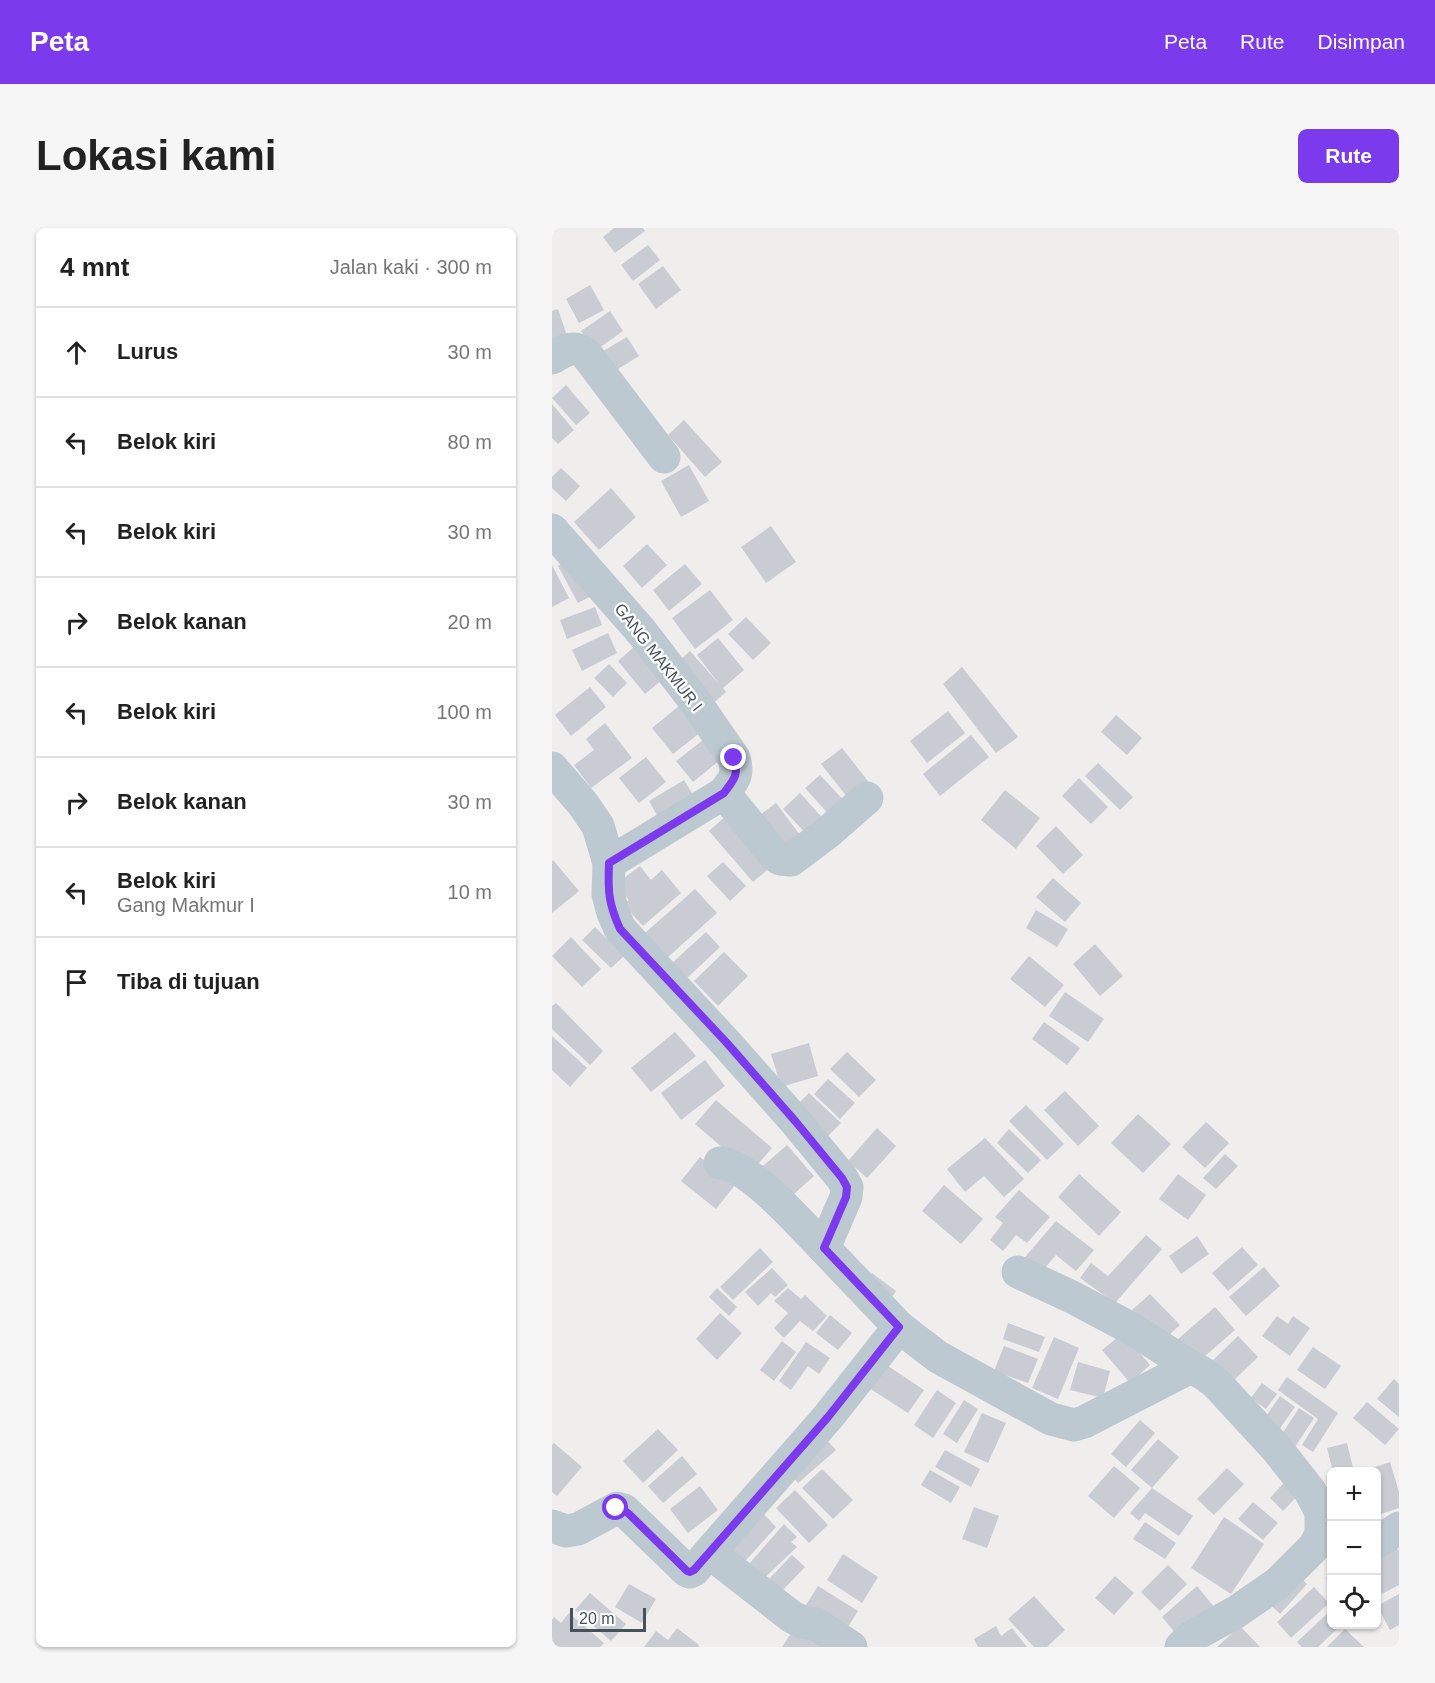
<!DOCTYPE html>
<html lang="id">
<head>
<meta charset="utf-8">
<style>
  :root { --surface:#fff; --page:#f6f6f6; --text:#222; --muted:#767676; --line:#e0e0e0; --accent:#7c3aed }
  body { margin:0; font-family:Arial,sans-serif; background:var(--page); color:var(--text) }
  .controls { position:absolute; right:18px; bottom:18px; display:grid; overflow:hidden; border-radius:9px; box-shadow:0 2px 4px #0004 }
  .controls button { width:54px; height:54px; display:grid; place-items:center; padding:0; border:0; border-bottom:2px solid var(--line); background:var(--surface); color:var(--text); font:30px sans-serif }
  .scale { position:absolute; left:18px; bottom:15px; width:76px; box-sizing:border-box; padding-left:6px; border:3px solid #44525c; border-top:0; font-size:16px; line-height:21px; white-space:nowrap; color:#44525c; -webkit-text-stroke:4px #fff; paint-order:stroke }
  .stop { position:absolute; width:18px; height:18px; margin:-14px; border:4px solid #7c3aed; border-radius:50%; background:#fff }
  .stop.end { background:#7c3aed; border-color:#fff; box-shadow:0 2px 6px #0008 }
  .list { margin:0; padding:0; list-style:none }
  h2 { display:flex; justify-content:space-between; align-items:center; height:78px; margin:0; padding:0 24px; font-size:26px }
  h2 small { font-size:20px; font-weight:400; color:var(--muted) }
  .list li { display:grid; grid-template-columns:39px 1fr auto; gap:18px; align-items:center; box-sizing:border-box; height:90px; padding:0 24px; border-top:2px solid var(--line) }
  .list b { display:block; font-size:22px; white-space:nowrap }
  .list p { margin:0; font-size:20px; white-space:nowrap; color:var(--muted) }
  .list em { font-size:20px; font-style:normal; color:var(--muted) }
  .icon { flex:none; width:33px; height:33px; fill:none; stroke:currentColor; stroke-width:2; stroke-linecap:round; stroke-linejoin:round }
  .map { position:relative; flex:none; width:847px; height:1419px; overflow:hidden; border-radius:9px }
  header { display:flex; align-items:center; gap:36px; box-sizing:border-box; height:84px; padding:0 30px; background:var(--accent); color:#fff }
  header strong { font-size:28px }
  nav { display:flex; gap:33px; margin-inline-start:auto; font-size:21px }
  .intro { display:flex; align-items:center; justify-content:space-between; box-sizing:border-box; height:144px; padding:0 36px }
  h1 { margin:0; font-size:42px }
  .button { padding:15px 27px; border-radius:9px; background:var(--accent); color:#fff; font-size:21px; font-weight:700 }
  main { display:flex; gap:36px; padding:0 36px }
  aside { flex:1; background:var(--surface); border-radius:9px; box-shadow:0 2px 4px #0004 }
  .map>svg:first-child { display:block }
  .building { fill:#c9ccd3 }
  .lines { fill:none; stroke-linecap:round; stroke-linejoin:round }
  .minor { stroke:#bcc9d1; stroke-width:33 }
  .route { stroke:#7c3aed; stroke-width:8 }
  .labels { text-anchor:middle; stroke-width:4.5; stroke-linejoin:round; paint-order:stroke }
  .street-label { font-size:16px; fill:#44525c; stroke:#fff }
</style>
</head>
<body>
<header>
<strong>Peta</strong>
<nav><a>Peta</a><a>Rute</a><a>Disimpan</a></nav>
</header>
<div class="intro"><h1>Lokasi kami</h1><a class="button">Rute</a></div>
<main>
<aside>
<h2>4 mnt<small>Jalan kaki · 300 m</small></h2>
<ul class="list">
<li><svg class="icon" aria-label="ahead" viewBox="0 0 24 24"><path d="M12 20V5M6 11l6-6 6 6"/></svg><div><b>Lurus</b></div><em>30 m</em></li>
<li><svg class="icon" aria-label="left" viewBox="0 0 24 24"><path d="M17 20v-9H6M10 6l-5 5 5 5"/></svg><div><b>Belok kiri</b></div><em>80 m</em></li>
<li><svg class="icon" aria-label="left" viewBox="0 0 24 24"><path d="M17 20v-9H6M10 6l-5 5 5 5"/></svg><div><b>Belok kiri</b></div><em>30 m</em></li>
<li><svg class="icon" aria-label="right" viewBox="0 0 24 24"><path d="M7 20v-9h11M14 6l5 5-5 5"/></svg><div><b>Belok kanan</b></div><em>20 m</em></li>
<li><svg class="icon" aria-label="left" viewBox="0 0 24 24"><path d="M17 20v-9H6M10 6l-5 5 5 5"/></svg><div><b>Belok kiri</b></div><em>100 m</em></li>
<li><svg class="icon" aria-label="right" viewBox="0 0 24 24"><path d="M7 20v-9h11M14 6l5 5-5 5"/></svg><div><b>Belok kanan</b></div><em>30 m</em></li>
<li><svg class="icon" aria-label="left" viewBox="0 0 24 24"><path d="M17 20v-9H6M10 6l-5 5 5 5"/></svg><div><b>Belok kiri</b><p>Gang Makmur I</p></div><em>10 m</em></li>
<li><svg class="icon" aria-label="arrive" viewBox="0 0 24 24"><path d="M6 21V4h12l-3 4 3 4H6"/></svg><div><b>Tiba di tujuan</b></div></li>
</ul>
</aside>
<div class="map">
<svg width="847" height="1419" viewBox="0 0 847 1419">
  <rect width="100%" height="100%" fill="#f0eded"/>
  <g class="building">
    <polygon points="62,0 91,0 93,3 63,25 51,9"/>
    <polygon points="96,17 108,32 81,53 69,37"/>
    <polygon points="111,38 129,62 104,81 86,56"/>
    <polygon points="38,57 52,82 27,95 14,71"/>
    <polygon points="6,81 16,111 0,117 0,83"/>
    <polygon points="58,83 71,103 43,123 29,103"/>
    <polygon points="75,109 87,128 53,149 41,129"/>
    <polygon points="14,157 38,185 24,197 0,170"/>
    <polygon points="0,176 22,202 6,216 0,210"/>
    <polygon points="132,192 170,234 153,249 116,207"/>
    <polygon points="137,237 157,273 129,289 109,253"/>
    <polygon points="9,240 28,258 14,273 0,260 0,249"/>
    <polygon points="59,260 84,289 47,322 22,294"/>
    <polygon points="219,298 244,334 214,355 189,319"/>
    <polygon points="95,316 115,337 90,360 71,338"/>
    <polygon points="20,330 41,367 26,375 6,338"/>
    <polygon points="133,336 150,356 117,383 101,362"/>
    <polygon points="0,337 17,370 0,379"/>
    <polygon points="158,362 181,392 143,421 120,390"/>
    <polygon points="43,379 50,397 15,411 8,392"/>
    <polygon points="194,389 219,415 201,432 176,406"/>
    <polygon points="56,405 65,425 30,443 20,422"/>
    <polygon points="166,410 192,442 171,460 174,464 159,477 123,437 138,423 167,456 145,427"/>
    <polygon points="83,418 110,452 93,466 66,433"/>
    <polygon points="57,436 75,455 61,469 42,450"/>
    <polygon points="410,439 466,509 444,525 391,456"/>
    <polygon points="38,459 54,479 19,508 3,487"/>
    <polygon points="133,473 154,500 121,526 100,500"/>
    <polygon points="396,483 413,505 375,535 358,513"/>
    <polygon points="564,487 590,510 575,527 549,504"/>
    <polygon points="53,495 80,530 39,560 22,537 42,522 34,511"/>
    <polygon points="419,507 437,529 388,568 371,546"/>
    <polygon points="151,512 168,532 141,554 124,533"/>
    <polygon points="290,520 323,562 303,579 269,536"/>
    <polygon points="94,529 114,554 87,575 67,550"/>
    <polygon points="546,535 581,569 568,582 533,548"/>
    <polygon points="268,547 297,578 282,592 253,560"/>
    <polygon points="527,550 556,579 539,596 510,568"/>
    <polygon points="132,552 146,575 110,596 97,573"/>
    <polygon points="453,562 488,590 464,621 429,592"/>
    <polygon points="248,565 275,595 258,610 231,581"/>
    <polygon points="224,575 248,607 228,621 205,589"/>
    <polygon points="176,586 221,637 201,654 157,603"/>
    <polygon points="504,598 531,627 511,646 484,618"/>
    <polygon points="1,632 27,663 0,685 0,633"/>
    <polygon points="171,634 194,658 178,673 155,648"/>
    <polygon points="88,638 99,652 110,642 129,665 91,698 71,676 77,672 64,656"/>
    <polygon points="501,650 529,675 513,694 484,669"/>
    <polygon points="143,661 165,685 115,730 93,705"/>
    <polygon points="484,682 516,701 505,719 474,700"/>
    <polygon points="43,699 72,728 59,740 30,712"/>
    <polygon points="154,704 168,719 133,752 119,736"/>
    <polygon points="19,709 49,741 30,759 0,728"/>
    <polygon points="543,716 571,748 548,768 521,736"/>
    <polygon points="172,724 196,748 166,778 142,753"/>
    <polygon points="477,728 512,757 493,779 458,751"/>
    <polygon points="513,764 552,791 536,814 497,788"/>
    <polygon points="4,775 51,823 38,837 0,801 0,778"/>
    <polygon points="492,794 528,820 515,837 480,811"/>
    <polygon points="123,804 144,828 99,864 79,840"/>
    <polygon points="0,808 35,840 18,859 0,842"/>
    <polygon points="257,815 266,848 229,859 219,826"/>
    <polygon points="295,824 324,852 307,869 278,841"/>
    <polygon points="153,832 173,858 129,892 109,865"/>
    <polygon points="276,851 303,875 288,891 262,866"/>
    <polygon points="513,863 547,898 526,918 492,882"/>
    <polygon points="257,865 289,895 270,914 239,883"/>
    <polygon points="164,872 220,920 199,944 143,896"/>
    <polygon points="474,877 512,916 495,932 457,893"/>
    <polygon points="586,886 619,916 591,945 559,915"/>
    <polygon points="654,894 677,915 653,940 630,919"/>
    <polygon points="325,900 344,918 315,950 296,933"/>
    <polygon points="457,901 489,932 476,945 445,915"/>
    <polygon points="433,910 472,951 452,969 432,948 413,964 395,941"/>
    <polygon points="235,917 262,948 233,974 205,943"/>
    <polygon points="673,926 686,938 664,961 651,950"/>
    <polygon points="148,929 183,957 164,981 129,953"/>
    <polygon points="527,946 569,984 547,1008 506,969"/>
    <polygon points="626,946 654,967 636,992 607,971"/>
    <polygon points="392,957 431,991 409,1016 370,983"/>
    <polygon points="467,962 498,989 475,1015 464,1007 451,1023 438,1012 451,995 443,989"/>
    <polygon points="504,993 542,1022 524,1043 504,1027 485,1049 468,1035"/>
    <polygon points="594,1007 610,1021 563,1075 528,1050 539,1035 556,1048"/>
    <polygon points="645,1008 657,1026 629,1046 617,1028"/>
    <polygon points="690,1019 706,1037 676,1063 660,1045"/>
    <polygon points="208,1020 221,1034 181,1072 168,1059"/>
    <polygon points="712,1039 728,1058 694,1088 677,1069"/>
    <polygon points="220,1040 236,1057 223,1069 219,1065 206,1078 193,1064"/>
    <polygon points="320,1045 344,1063 338,1072 313,1055"/>
    <polygon points="165,1060 185,1079 177,1088 157,1069"/>
    <polygon points="236,1060 249,1071 253,1067 275,1088 261,1103 248,1093 232,1110 222,1100 236,1085 222,1073"/>
    <polygon points="598,1066 628,1097 609,1114 580,1082"/>
    <polygon points="663,1079 683,1102 646,1134 626,1111"/>
    <polygon points="168,1085 190,1105 165,1132 144,1111"/>
    <polygon points="278,1087 300,1105 286,1122 264,1105"/>
    <polygon points="725,1088 736,1096 741,1088 758,1100 738,1128 710,1108"/>
    <polygon points="456,1095 493,1109 487,1124 451,1111"/>
    <polygon points="571,1105 598,1137 578,1155 550,1122"/>
    <polygon points="686,1108 706,1129 678,1156 658,1135"/>
    <polygon points="502,1109 527,1120 506,1171 480,1160"/>
    <polygon points="230,1113 244,1124 222,1153 208,1142"/>
    <polygon points="254,1114 278,1130 267,1146 256,1138 239,1162 227,1153"/>
    <polygon points="452,1118 486,1131 476,1155 442,1143"/>
    <polygon points="761,1119 789,1138 773,1161 745,1142"/>
    <polygon points="526,1134 558,1143 551,1170 518,1162"/>
    <polygon points="333,1136 372,1162 356,1185 317,1160"/>
    <polygon points="735,1149 786,1185 761,1224 750,1217 766,1191 726,1162"/>
    <polygon points="842,1151 847,1156 847,1189 825,1171"/>
    <polygon points="710,1155 725,1166 714,1181 699,1170"/>
    <polygon points="385,1162 404,1175 381,1210 362,1197"/>
    <polygon points="728,1168 743,1179 722,1209 707,1198"/>
    <polygon points="412,1172 426,1181 405,1215 391,1206"/>
    <polygon points="815,1174 847,1201 833,1217 801,1190"/>
    <polygon points="747,1180 762,1190 739,1225 724,1215"/>
    <polygon points="430,1185 454,1195 436,1235 412,1224"/>
    <polygon points="588,1192 603,1205 574,1239 559,1226"/>
    <polygon points="106,1201 126,1222 91,1255 71,1233"/>
    <polygon points="272,1209 284,1222 246,1255 235,1243"/>
    <polygon points="606,1211 627,1229 600,1260 579,1242"/>
    <polygon points="2,1215 30,1239 5,1268 0,1264 0,1217"/>
    <polygon points="795,1215 802,1244 781,1244 775,1220"/>
    <polygon points="393,1222 428,1241 419,1259 383,1239"/>
    <polygon points="130,1228 145,1246 111,1275 96,1258"/>
    <polygon points="838,1234 847,1264 847,1280 826,1287 824,1244 811,1243"/>
    <polygon points="562,1238 588,1260 562,1290 536,1268"/>
    <polygon points="675,1240 692,1256 662,1287 645,1271"/>
    <polygon points="270,1241 301,1272 281,1291 250,1260"/>
    <polygon points="378,1242 408,1259 399,1275 369,1257"/>
    <polygon points="738,1248 752,1261 731,1283 718,1270"/>
    <polygon points="148,1258 166,1282 136,1305 118,1281"/>
    <polygon points="600,1260 641,1288 627,1308 593,1285 587,1293 578,1285"/>
    <polygon points="243,1262 276,1297 257,1315 224,1280"/>
    <polygon points="701,1274 726,1295 711,1312 686,1291"/>
    <polygon points="422,1279 447,1288 435,1320 410,1311"/>
    <polygon points="208,1282 224,1299 185,1342 168,1324"/>
    <polygon points="672,1289 712,1316 679,1366 639,1340"/>
    <polygon points="593,1294 624,1315 613,1331 581,1311"/>
    <polygon points="232,1296 245,1309 239,1314 245,1319 203,1359 189,1345"/>
    <polygon points="845,1319 847,1323 847,1357 830,1366 824,1356 824,1330"/>
    <polygon points="291,1326 326,1349 310,1375 275,1352"/>
    <polygon points="240,1327 253,1339 226,1367 213,1355"/>
    <polygon points="616,1337 635,1356 608,1383 589,1364"/>
    <polygon points="741,1342 755,1356 728,1386 713,1372"/>
    <polygon points="780,1347 780,1360 774,1350"/>
    <polygon points="563,1348 582,1365 562,1387 543,1370"/>
    <polygon points="77,1356 104,1371 90,1395 63,1379"/>
    <polygon points="266,1358 306,1383 292,1405 252,1380"/>
    <polygon points="645,1358 663,1380 628,1411 610,1389"/>
    <polygon points="762,1359 777,1375 739,1410 725,1394"/>
    <polygon points="38,1365 74,1396 59,1413 23,1382"/>
    <polygon points="847,1366 847,1397 838,1402 825,1378"/>
    <polygon points="482,1368 513,1402 495,1419 482,1419 456,1391"/>
    <polygon points="780,1381 780,1396 790,1396 766,1419 750,1419 745,1414"/>
    <polygon points="17,1385 52,1415 48,1419 0,1419 0,1392 2,1389 9,1395"/>
    <polygon points="245,1396 280,1419 230,1419"/>
    <polygon points="444,1398 449,1408 460,1400 475,1419 426,1419 422,1411"/>
    <polygon points="688,1398 708,1419 665,1419"/>
    <polygon points="125,1400 147,1417 146,1419 92,1419 104,1403 116,1412"/>
    <polygon points="793,1401 812,1419 775,1419"/>
  </g>
  <g class="lines">
    <g class="minor">
      <path d="M0 130C12 123 21 116 34 126L112 229"/>
      <path d="M0 302 89 403 142 472 182 530C187 548 182 551 172 565"/>
      <polyline points="0,540 31,576 46,598 57,635 56,666 61,685 68,701 173,814 244,894 290,950 295,959 294,969 272,1020 347,1099 386,1129 499,1191 522,1197 532,1194 629,1144 636,1137 652,1146 664,1155 724,1220 758,1263 769,1284 769,1306 763,1318 726,1355 684,1384 639,1409 629,1419"/>
      <polyline points="57,635 172,565 222,627 228,631 239,632 275,605 315,570"/>
      <path d="M168 935C198 937 250 998 272 1020"/>
      <polyline points="466,1044 520,1069 582,1102 636,1137"/>
      <polyline points="0,1298 14,1303 26,1301 65,1280 72,1282 135,1343 138,1344 142,1342 276,1189 347,1099"/>
      <polyline points="824,1315 847,1300"/>
      <polyline points="158,1325 240,1389 253,1395 264,1396 299,1419"/>
    </g>
  </g>
  <g class="lines">
    <path class="route" d="M64 1280 72 1282 77 1286 135 1343 138 1344 142 1342 276 1189 347 1099 272 1020 294 969 295 959 290 950 244 894 174 814 68 701C56 674 56 663 57 635L172 565C182 551 187 548 182 530"/>
  </g>
  <g class="labels">
    <g class="street-label">
      <text transform="translate(107 429) rotate(52)" y="6">GANG MAKMUR I</text>
    </g>
  </g>
</svg>
<div class="controls">
<button>+</button>
<button>−</button>
<button><svg class="icon" aria-label="locate" viewBox="0 0 24 24"><circle cx="12" cy="12" r="6"/><path d="M12 2v4M12 18v4M2 12h4M18 12h4"/></svg></button>
</div>
<div class="scale">20 m</div>
<div class="stop" style="left:64px;top:1280px"></div>
<div class="stop end" style="left:182px;top:530px"></div>
</div>
</main>
</body>
</html>
